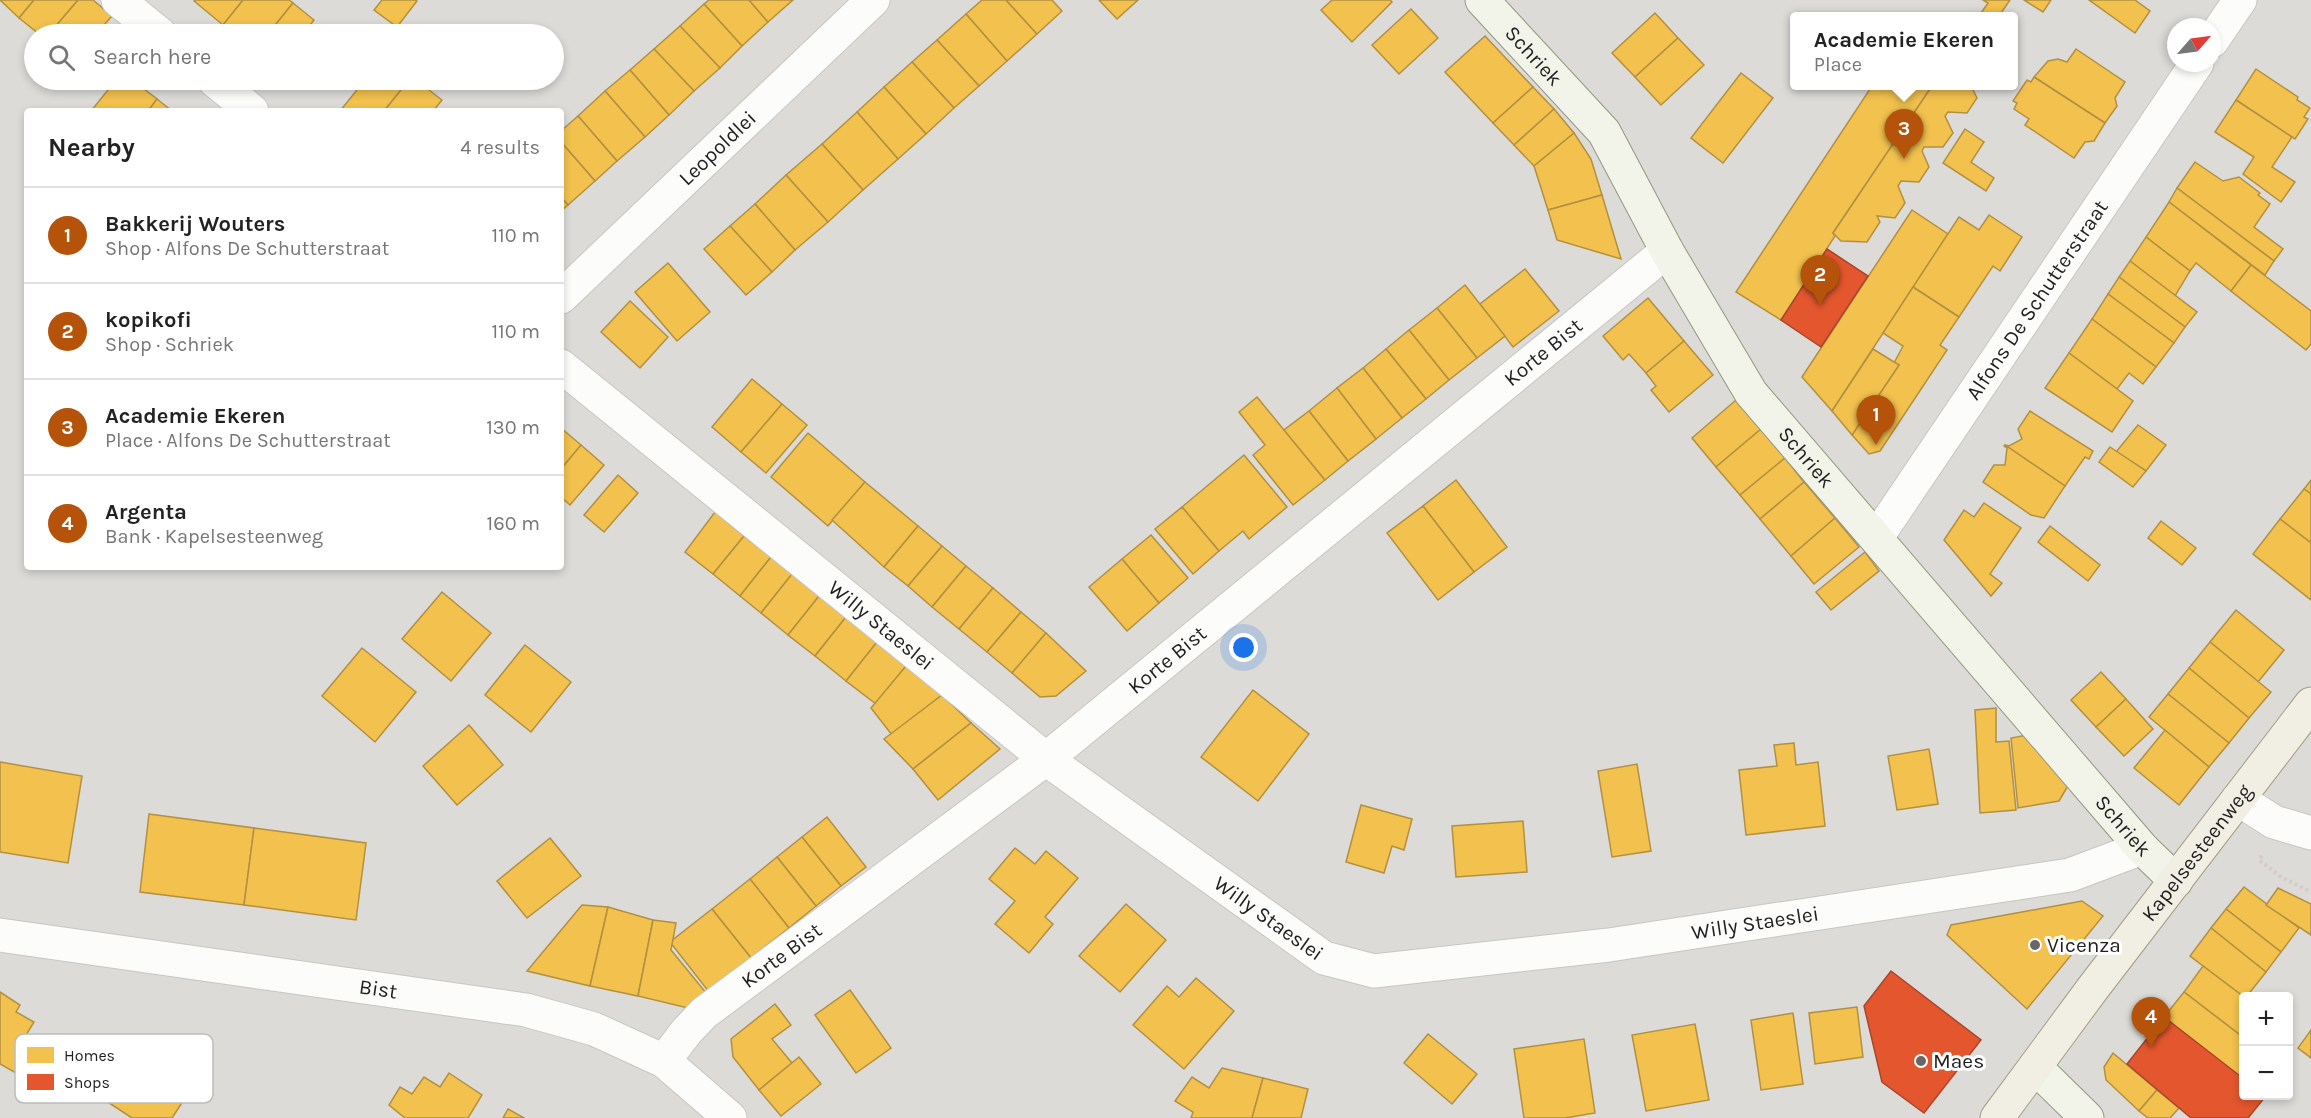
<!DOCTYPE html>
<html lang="en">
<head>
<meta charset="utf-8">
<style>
  :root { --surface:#fff; --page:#f6f6f6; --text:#222; --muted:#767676; --line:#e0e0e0; --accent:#b45309 }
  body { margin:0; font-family:Karla,sans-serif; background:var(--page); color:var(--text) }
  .controls { position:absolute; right:18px; bottom:18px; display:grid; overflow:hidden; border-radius:6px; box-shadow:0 3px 9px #0003 }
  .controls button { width:54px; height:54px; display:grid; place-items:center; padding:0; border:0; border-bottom:2px solid var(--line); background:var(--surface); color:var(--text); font:30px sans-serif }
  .compass { position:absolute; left:2167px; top:18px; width:54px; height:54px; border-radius:50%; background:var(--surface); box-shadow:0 3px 9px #0003; rotate:62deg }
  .you { position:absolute; left:1244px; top:648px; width:21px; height:21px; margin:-15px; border:4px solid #fff; border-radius:50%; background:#1a73e8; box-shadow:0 0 0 9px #1a73e833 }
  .badge { display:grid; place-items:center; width:39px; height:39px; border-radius:50%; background:var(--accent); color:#fff; font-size:20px; font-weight:700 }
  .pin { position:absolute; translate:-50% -50px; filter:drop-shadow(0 2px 3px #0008) }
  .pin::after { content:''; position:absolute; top:32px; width:21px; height:18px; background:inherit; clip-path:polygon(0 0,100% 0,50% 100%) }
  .popup { position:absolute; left:1790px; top:12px; width:228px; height:78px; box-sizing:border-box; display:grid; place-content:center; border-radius:6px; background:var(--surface); filter:drop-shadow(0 2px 4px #0005); font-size:20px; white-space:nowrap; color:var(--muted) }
  .popup b { font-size:22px; color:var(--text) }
  .popup::after { content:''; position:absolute; left:50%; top:100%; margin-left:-12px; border:12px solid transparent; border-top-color:var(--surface) }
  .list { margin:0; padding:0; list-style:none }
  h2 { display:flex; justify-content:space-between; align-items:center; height:78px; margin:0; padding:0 24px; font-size:26px }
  h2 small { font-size:20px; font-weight:400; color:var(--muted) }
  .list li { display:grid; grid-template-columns:39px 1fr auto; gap:18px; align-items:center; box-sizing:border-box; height:96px; padding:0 24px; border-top:2px solid var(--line) }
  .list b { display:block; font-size:22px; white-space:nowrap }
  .list p { margin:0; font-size:20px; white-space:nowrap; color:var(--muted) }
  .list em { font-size:20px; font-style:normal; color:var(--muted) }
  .icon { flex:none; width:33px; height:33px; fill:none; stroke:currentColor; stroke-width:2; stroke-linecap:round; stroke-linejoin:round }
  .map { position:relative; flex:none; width:2311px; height:1118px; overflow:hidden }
  .search { position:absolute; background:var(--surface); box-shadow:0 3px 9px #0003; left:24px; top:24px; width:540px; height:66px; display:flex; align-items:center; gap:15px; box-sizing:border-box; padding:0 21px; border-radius:33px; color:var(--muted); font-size:22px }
  .panel { position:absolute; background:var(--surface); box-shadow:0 3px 9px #0003; left:24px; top:108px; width:540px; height:462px; border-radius:6px }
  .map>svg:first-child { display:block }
  .residential { fill:#dcdbd8; fill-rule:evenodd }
  .homes { fill:#f2c14e; stroke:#b39040; stroke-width:1.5 }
  .shops { fill:#e4572e; stroke:#a9462a; stroke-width:1.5 }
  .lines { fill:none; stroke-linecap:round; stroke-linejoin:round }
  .street-casing { stroke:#c6c6c3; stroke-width:35 }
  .secondary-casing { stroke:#92987e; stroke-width:35 }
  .primary-casing { stroke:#a39d83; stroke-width:35 }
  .path { stroke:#d7cbc7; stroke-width:4; stroke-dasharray:3 3; stroke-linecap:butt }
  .street { stroke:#fcfcfb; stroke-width:33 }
  .secondary { stroke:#f2f4ea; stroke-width:33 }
  .primary { stroke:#f1eee4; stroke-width:33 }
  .poi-dot { fill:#676765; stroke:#fff; stroke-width:2 }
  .labels { text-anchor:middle; stroke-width:6; stroke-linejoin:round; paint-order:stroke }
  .street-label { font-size:21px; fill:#1f1f1f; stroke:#fff }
  .poi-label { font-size:21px; fill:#1f1f1f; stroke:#fff; text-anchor:start }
  .key { fill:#fff; stroke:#bcbcbc; stroke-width:1.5 }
  .key-label { font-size:16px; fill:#1f1f1f }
</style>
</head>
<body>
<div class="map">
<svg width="2311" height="1118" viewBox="0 0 2311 1118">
  <rect width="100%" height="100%" fill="#edece7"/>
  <path class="residential" d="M0 0H2311V1118H0ZM1794 16H2014V86H1794ZM2176 27H2212V63H2176ZM34 34H554V80H34ZM27 111H561V567H27ZM2244 996H2288V1096H2244Z"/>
  <g class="homes">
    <polygon points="0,0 34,0 19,18"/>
    <polygon points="34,0 78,0 49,34 39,34 19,18"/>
    <polygon points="78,0 93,0 112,16 96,34 49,34"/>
    <polygon points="195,0 243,0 223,25 194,1"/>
    <polygon points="243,0 289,0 293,3 268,34 235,34 223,25"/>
    <polygon points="382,0 415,0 417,1 397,27 374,10"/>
    <polygon points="709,0 749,0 768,22 742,46 704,4"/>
    <polygon points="749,0 793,0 768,22"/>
    <polygon points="982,0 1006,0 1037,34 1007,61 966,14"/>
    <polygon points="1006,0 1052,0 1062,11 1037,34"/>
    <polygon points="1099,0 1138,0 1117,19"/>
    <polygon points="1332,0 1390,0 1392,2 1352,42 1321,10"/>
    <polygon points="1983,0 2010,0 1999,16 1979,16 1988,3"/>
    <polygon points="2024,0 2051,0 2043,12"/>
    <polygon points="2089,0 2135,0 2150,11 2135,33"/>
    <polygon points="293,3 314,20 303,34 268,34"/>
    <polygon points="704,4 742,46 720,68 680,26"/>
    <polygon points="1411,9 1438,38 1399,74 1372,45"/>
    <polygon points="1655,13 1678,38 1635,77 1612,53"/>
    <polygon points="966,14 1007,61 979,86 937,40"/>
    <polygon points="680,26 720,68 694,91 654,49"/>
    <polygon points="1485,36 1533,87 1493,123 1445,72"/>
    <polygon points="1678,38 1704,65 1661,105 1635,77"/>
    <polygon points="937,40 979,86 954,108 912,62"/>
    <polygon points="654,49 694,91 669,115 630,70"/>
    <polygon points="2076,49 2125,82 2115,98 2117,106 2105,123 2034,77 2048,61 2058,59 2067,62"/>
    <polygon points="912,62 954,108 926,134 884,87"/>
    <polygon points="2256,69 2298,97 2297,100 2310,108 2304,117 2308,119 2295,139 2236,100"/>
    <polygon points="630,70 669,115 645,137 605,91"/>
    <polygon points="1741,73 1773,98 1723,163 1691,138"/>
    <polygon points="2034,77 2105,123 2094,141 2085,142 2074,158 2025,125 2029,119 2014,109 2017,103 2013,101 2027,80 2031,82"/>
    <polygon points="116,80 132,80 157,99 148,111 91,111"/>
    <polygon points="365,80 409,80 384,111 340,111"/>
    <polygon points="409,80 416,80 442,100 433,111 384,111"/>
    <polygon points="1872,86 1932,86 1833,233 1835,236 1781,320 1736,292"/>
    <polygon points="1932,86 1971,86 1977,98 1967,113 1948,112 1945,116 1953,133 1943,147 1924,147 1922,151 1929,167 1919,182 1901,181 1898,186 1905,203 1895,218 1877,216 1880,222 1867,242 1841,241 1833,233"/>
    <polygon points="884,87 926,134 898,159 857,112"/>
    <polygon points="1533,87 1554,109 1514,145 1493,123"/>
    <polygon points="605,91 645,137 617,161 578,116"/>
    <polygon points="157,99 172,111 148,111"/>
    <polygon points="2236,100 2292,137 2272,167 2295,182 2281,202 2243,174 2254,157 2215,132"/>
    <polygon points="1554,109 1574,133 1534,166 1514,145"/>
    <polygon points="857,112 898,159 863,190 822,144"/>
    <polygon points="578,116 617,161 595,181 561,142 561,131"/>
    <polygon points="1965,129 1984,142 1971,162 1994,178 1986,191 1943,163"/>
    <polygon points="1574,133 1591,159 1602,195 1548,210 1534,166"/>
    <polygon points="561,142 595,181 568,205 561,197"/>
    <polygon points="822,144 863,190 828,222 786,175"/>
    <polygon points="2195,162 2223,181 2239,177 2260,193 2258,195 2270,204 2254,227 2283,249 2274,261 2177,188"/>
    <polygon points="786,175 828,222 795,250 755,204"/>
    <polygon points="2177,188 2274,261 2265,275 2169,202"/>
    <polygon points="1602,195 1621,259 1557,240 1548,210"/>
    <polygon points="561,197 568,205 561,211"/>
    <polygon points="2169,202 2251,265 2231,291 2196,263 2190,271 2146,237"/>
    <polygon points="755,204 795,250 772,272 730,226"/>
    <polygon points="1912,210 1948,234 1832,411 1802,377"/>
    <polygon points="1989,215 2022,237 2000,271 1993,266 1959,317 1913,287 1959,217 1979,230"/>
    <polygon points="730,226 772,272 746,295 704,249"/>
    <polygon points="2146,237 2190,271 2175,296 2130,261"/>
    <polygon points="2130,261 2197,312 2185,327 2119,277"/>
    <polygon points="668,263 710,312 677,341 635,292"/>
    <polygon points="2251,265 2311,311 2311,344 2306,350 2231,291"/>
    <polygon points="1525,269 1559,311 1513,347 1480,304"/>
    <polygon points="2119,277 2185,327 2174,343 2108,294"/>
    <polygon points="1465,285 1505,336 1477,358 1437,308"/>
    <polygon points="1913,287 1959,317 1940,345 1947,350 1880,451 1869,454 1852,435 1899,365 1894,363 1903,346 1883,333"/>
    <polygon points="2108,294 2174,343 2156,367 2092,319"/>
    <polygon points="1648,298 1684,341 1646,373 1629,354 1623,360 1603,336"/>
    <polygon points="630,301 668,337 640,368 601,332"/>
    <polygon points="1437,308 1477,358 1449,380 1409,330"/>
    <polygon points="2092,319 2156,367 2143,384 2129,373 2117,389 2069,353"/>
    <polygon points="1409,330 1449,380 1426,399 1386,349"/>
    <polygon points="1684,341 1713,375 1669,412 1651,390 1656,386 1646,373"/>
    <polygon points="1386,349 1426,399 1402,418 1363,368"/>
    <polygon points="1873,349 1899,365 1852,435 1832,411"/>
    <polygon points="2069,353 2133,401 2112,432 2045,388"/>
    <polygon points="1363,368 1402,418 1376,439 1337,388"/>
    <polygon points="752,379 782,404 741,452 712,427"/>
    <polygon points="1337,388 1376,439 1348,461 1309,411"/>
    <polygon points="1257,397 1325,480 1293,505 1253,455 1265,445 1239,412"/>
    <polygon points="1736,400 1761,429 1716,467 1692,438"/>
    <polygon points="782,404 807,425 766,473 741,452"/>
    <polygon points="1309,411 1348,461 1325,480 1284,430"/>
    <polygon points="2030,411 2093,451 2089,459 2085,457 2065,486 2005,445 2009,446 2022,439 2018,429"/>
    <polygon points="2138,425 2166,445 2146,471 2116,452"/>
    <polygon points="561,428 581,445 561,469"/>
    <polygon points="1761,429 1785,458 1740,495 1716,467"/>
    <polygon points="808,433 865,482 828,526 771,477"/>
    <polygon points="581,445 604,465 570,505 561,497 561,469"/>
    <polygon points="2005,445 2065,486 2044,518 2031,515 1983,482 1994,465 2005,465 2007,448 2004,446"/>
    <polygon points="2110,447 2146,471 2133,487 2099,462"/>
    <polygon points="1244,455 1287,507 1249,539 1243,531 1219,551 1182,507"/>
    <polygon points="1785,458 1804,482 1760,519 1740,495"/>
    <polygon points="618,475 638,493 604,532 584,515"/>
    <polygon points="1456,480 1507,547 1474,572 1423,506"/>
    <polygon points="2311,480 2311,494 2304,489"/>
    <polygon points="865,482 918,526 884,567 832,520"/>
    <polygon points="1804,482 1835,518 1791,556 1760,519"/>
    <polygon points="2304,489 2311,494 2311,543 2280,519"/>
    <polygon points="1984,503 2021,528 1990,574 2002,583 1991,596 1944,540 1964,510 1974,517"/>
    <polygon points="1423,506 1474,572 1438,600 1387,533"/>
    <polygon points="1182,507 1219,551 1193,574 1155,529"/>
    <polygon points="715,512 744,536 713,574 685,552"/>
    <polygon points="1835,518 1859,547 1814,584 1791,556"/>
    <polygon points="2280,519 2311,543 2311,600 2253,554"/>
    <polygon points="2161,521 2196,548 2182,565 2148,538"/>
    <polygon points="918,526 942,546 908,586 884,567"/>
    <polygon points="2050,526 2100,565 2088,581 2038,542"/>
    <polygon points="1151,535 1188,578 1159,603 1122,559"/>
    <polygon points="744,536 771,557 740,596 713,574"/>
    <polygon points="942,546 966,566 932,607 908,586"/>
    <polygon points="1865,552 1879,571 1831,610 1816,592"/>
    <polygon points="771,557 792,574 761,613 740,596"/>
    <polygon points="1122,559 1159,603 1127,631 1089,587"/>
    <polygon points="966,566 993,588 959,629 932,607"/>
    <polygon points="792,574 819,596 788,635 761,613"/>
    <polygon points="993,588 1021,612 987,652 959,629"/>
    <polygon points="442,592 491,633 451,681 402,639"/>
    <polygon points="819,596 846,617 815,656 788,635"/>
    <polygon points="2236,610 2284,650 2258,682 2210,642"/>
    <polygon points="1021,612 1046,633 1012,673 987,652"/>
    <polygon points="846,617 877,642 846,681 815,656"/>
    <polygon points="1046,633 1086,671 1056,696 1040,697 1012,673"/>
    <polygon points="877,642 906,666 876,704 846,681"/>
    <polygon points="2210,642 2271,692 2249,718 2189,668"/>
    <polygon points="525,645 571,682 531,732 485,695"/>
    <polygon points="362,648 416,692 375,742 322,696"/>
    <polygon points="906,666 942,695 892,735 871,708"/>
    <polygon points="2189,668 2249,718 2229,743 2168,694"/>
    <polygon points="2101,672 2126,699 2096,727 2071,700"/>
    <polygon points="1253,690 1309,734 1258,801 1201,757"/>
    <polygon points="2168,694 2229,743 2209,767 2149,717"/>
    <polygon points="942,695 971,723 913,769 884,739"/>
    <polygon points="2126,699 2153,729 2124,756 2096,727"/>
    <polygon points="1996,708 1996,742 2009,741 2016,810 1980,813 1975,710"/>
    <polygon points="971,723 1000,749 938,800 913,769"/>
    <polygon points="469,725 503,765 457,805 423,766"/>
    <polygon points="2165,730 2209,767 2179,805 2134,768"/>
    <polygon points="2027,735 2069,784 2059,801 2018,808 2011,738"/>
    <polygon points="1794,743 1796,765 1818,762 1825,826 1746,835 1739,770 1777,766 1774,745"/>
    <polygon points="1929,749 1938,804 1897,810 1888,756"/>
    <polygon points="0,762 82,776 68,863 0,852"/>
    <polygon points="1637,764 1651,851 1612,857 1598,771"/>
    <polygon points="1361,805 1412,819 1404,850 1392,846 1384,873 1346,862"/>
    <polygon points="149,814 254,828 244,905 140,892"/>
    <polygon points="827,817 866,867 841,886 802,837"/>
    <polygon points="1523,821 1527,872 1456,877 1452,826"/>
    <polygon points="254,828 366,843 356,920 244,905"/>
    <polygon points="802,837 841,886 816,906 777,857"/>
    <polygon points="550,838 581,876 527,918 497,881"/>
    <polygon points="1015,848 1035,864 1046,851 1078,878 1045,917 1053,924 1029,953 995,924 1015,901 989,879"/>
    <polygon points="777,857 816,906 789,928 750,879"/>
    <polygon points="750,879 789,928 751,958 712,909"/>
    <polygon points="2244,887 2299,928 2281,952 2226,909"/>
    <polygon points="2278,888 2311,904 2311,935 2266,905"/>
    <polygon points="2082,901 2103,916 2027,1009 1947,935 1951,925"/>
    <polygon points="1126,904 1166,940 1120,992 1079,956"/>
    <polygon points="582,905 608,907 590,986 527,971"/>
    <polygon points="608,907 653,920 638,996 590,986"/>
    <polygon points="712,909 751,958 709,992 670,942"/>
    <polygon points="2226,909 2281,952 2266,972 2211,928"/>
    <polygon points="653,920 676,923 671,950 707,994 688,1008 638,996"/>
    <polygon points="2211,928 2266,972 2247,996 2244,997 2190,956"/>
    <polygon points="2203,966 2244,997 2244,1038 2184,992"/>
    <polygon points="1196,978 1234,1011 1184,1069 1133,1025 1167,986 1179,997"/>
    <polygon points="850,990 891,1048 856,1073 815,1015"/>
    <polygon points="0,992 20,1005 16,1012 34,1022 26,1035 48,1048 30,1081 0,1064"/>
    <polygon points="2184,992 2244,1038 2244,1080 2164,1017"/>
    <polygon points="775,1004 791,1025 772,1039 792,1063 759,1090 733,1057 731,1039"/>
    <polygon points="1857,1007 1863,1057 1815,1064 1809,1013"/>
    <polygon points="1793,1013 1803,1084 1761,1090 1751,1020"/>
    <polygon points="1695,1024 1709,1100 1646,1111 1632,1035"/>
    <polygon points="2311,1030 2311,1058 2298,1048"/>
    <polygon points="1428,1034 1477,1074 1452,1104 1404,1063"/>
    <polygon points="1584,1039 1595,1113 1565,1118 1524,1118 1514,1049"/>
    <polygon points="125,1049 189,1092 172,1118 132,1118 94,1093"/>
    <polygon points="2113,1053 2157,1090 2139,1111 2106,1080 2104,1067"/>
    <polygon points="799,1057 821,1084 781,1116 759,1090"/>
    <polygon points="1222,1068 1263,1078 1252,1118 1191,1118 1193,1112 1175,1101 1192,1077 1209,1088"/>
    <polygon points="449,1073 482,1095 468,1118 405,1118 389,1105 400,1087 412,1094 424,1077 440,1087"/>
    <polygon points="1263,1078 1308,1089 1301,1118 1252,1118"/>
    <polygon points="2157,1090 2179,1108 2170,1118 2148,1118 2139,1111"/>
    <polygon points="508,1109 524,1118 503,1118"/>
  </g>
  <g class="shops">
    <polygon points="1827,249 1868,276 1821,347 1781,320"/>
    <polygon points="1891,971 1981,1040 1924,1113 1882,1082 1864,1006"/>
    <polygon points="2164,1017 2244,1079 2244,1096 2263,1096 2265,1097 2248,1118 2191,1118 2127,1064"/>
  </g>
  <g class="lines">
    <g class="street-casing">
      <g id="street">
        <polyline points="118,0 160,34"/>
        <polyline points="2212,41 2240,0"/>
        <polyline points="214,80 252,111"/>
        <path id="s1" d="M561 297 873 0"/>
        <path id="s2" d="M561 366 1046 759 1324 958 1374 971 1609 945 2070 875 2142 848"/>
        <path id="s3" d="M1877 537 2197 63"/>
        <polyline points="2238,799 2274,822 2311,833"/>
        <path id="s4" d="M0 935 526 1010 594 1029 664 1061 730 1118"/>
        <path id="s5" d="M664 1061 686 1032 704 1013 1046 759 1667 251"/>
      </g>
    </g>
    <g class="secondary-casing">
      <g id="secondary">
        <path id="s6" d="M1482 0 1604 132 1667 251 1751 393 2142 848 2176 881"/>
        <polyline points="2035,1067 2087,1118"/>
      </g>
    </g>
    <g class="primary-casing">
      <g id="primary">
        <path id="s7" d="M1997 1118 2093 988 2311 704"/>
      </g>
    </g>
    <polyline class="path" points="2262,856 2259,860 2281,877 2311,892"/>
    <use href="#street" class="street"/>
    <use href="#secondary" class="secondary"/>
    <use href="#primary" class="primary"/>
  </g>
  <g class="poi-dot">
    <circle cx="2035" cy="945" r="6"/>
    <circle cx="1921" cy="1061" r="6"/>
  </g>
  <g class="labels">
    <g class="street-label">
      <text dy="7" stroke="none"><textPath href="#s6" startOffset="76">Schriek</textPath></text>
      <text dy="7" stroke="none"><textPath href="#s1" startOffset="216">Leopoldlei</textPath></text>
      <text dy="7" stroke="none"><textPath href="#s3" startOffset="286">Alfons De Schutterstraat</textPath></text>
      <text dy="7" stroke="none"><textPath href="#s5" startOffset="1131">Korte Bist</textPath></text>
      <text dy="7" stroke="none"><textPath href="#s6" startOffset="564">Schriek</textPath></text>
      <text dy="7" stroke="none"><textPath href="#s2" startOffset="412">Willy Staeslei</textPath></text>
      <text dy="7" stroke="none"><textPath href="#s5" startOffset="645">Korte Bist</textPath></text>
      <text dy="7" stroke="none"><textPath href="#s6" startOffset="1050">Schriek</textPath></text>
      <text dy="7" stroke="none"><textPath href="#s7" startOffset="332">Kapelsesteenweg</textPath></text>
      <text dy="7" stroke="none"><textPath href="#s2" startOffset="898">Willy Staeslei</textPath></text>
      <text dy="7" stroke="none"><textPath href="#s2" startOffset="1402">Willy Staeslei</textPath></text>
      <text dy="7" stroke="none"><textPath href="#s5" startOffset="159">Korte Bist</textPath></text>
      <text dy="7" stroke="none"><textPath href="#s4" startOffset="382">Bist</textPath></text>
    </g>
    <g class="poi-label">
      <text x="2047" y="952">Vicenza</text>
      <text x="1933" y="1068">Maes</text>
    </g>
  </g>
  <rect x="15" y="1034" width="198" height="69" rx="9" class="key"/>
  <rect x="27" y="1047" width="27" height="16" fill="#f2c14e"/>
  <rect x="27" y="1074" width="27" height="16" fill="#e4572e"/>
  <g class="key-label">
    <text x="64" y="1061">Homes</text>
    <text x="64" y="1088">Shops</text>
  </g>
</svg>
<div class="controls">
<button>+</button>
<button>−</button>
</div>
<svg class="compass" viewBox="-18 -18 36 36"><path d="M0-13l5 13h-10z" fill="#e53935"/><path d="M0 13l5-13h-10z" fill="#767676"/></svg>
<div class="you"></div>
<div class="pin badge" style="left:1876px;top:445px">1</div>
<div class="pin badge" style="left:1820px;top:305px">2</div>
<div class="pin badge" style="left:1904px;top:159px">3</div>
<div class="popup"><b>Academie Ekeren</b>Place</div>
<div class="pin badge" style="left:2151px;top:1047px">4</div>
<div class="search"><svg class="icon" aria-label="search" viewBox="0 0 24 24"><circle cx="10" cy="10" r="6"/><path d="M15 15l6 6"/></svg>Search here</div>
<section class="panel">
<h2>Nearby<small>4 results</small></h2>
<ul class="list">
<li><span class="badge">1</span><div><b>Bakkerij Wouters</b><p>Shop · Alfons De Schutterstraat</p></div><em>110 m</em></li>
<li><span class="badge">2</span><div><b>kopikofi</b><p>Shop · Schriek</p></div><em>110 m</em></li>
<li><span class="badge">3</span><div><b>Academie Ekeren</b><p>Place · Alfons De Schutterstraat</p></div><em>130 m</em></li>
<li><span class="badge">4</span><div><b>Argenta</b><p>Bank · Kapelsesteenweg</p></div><em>160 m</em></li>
</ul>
</section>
</div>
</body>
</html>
